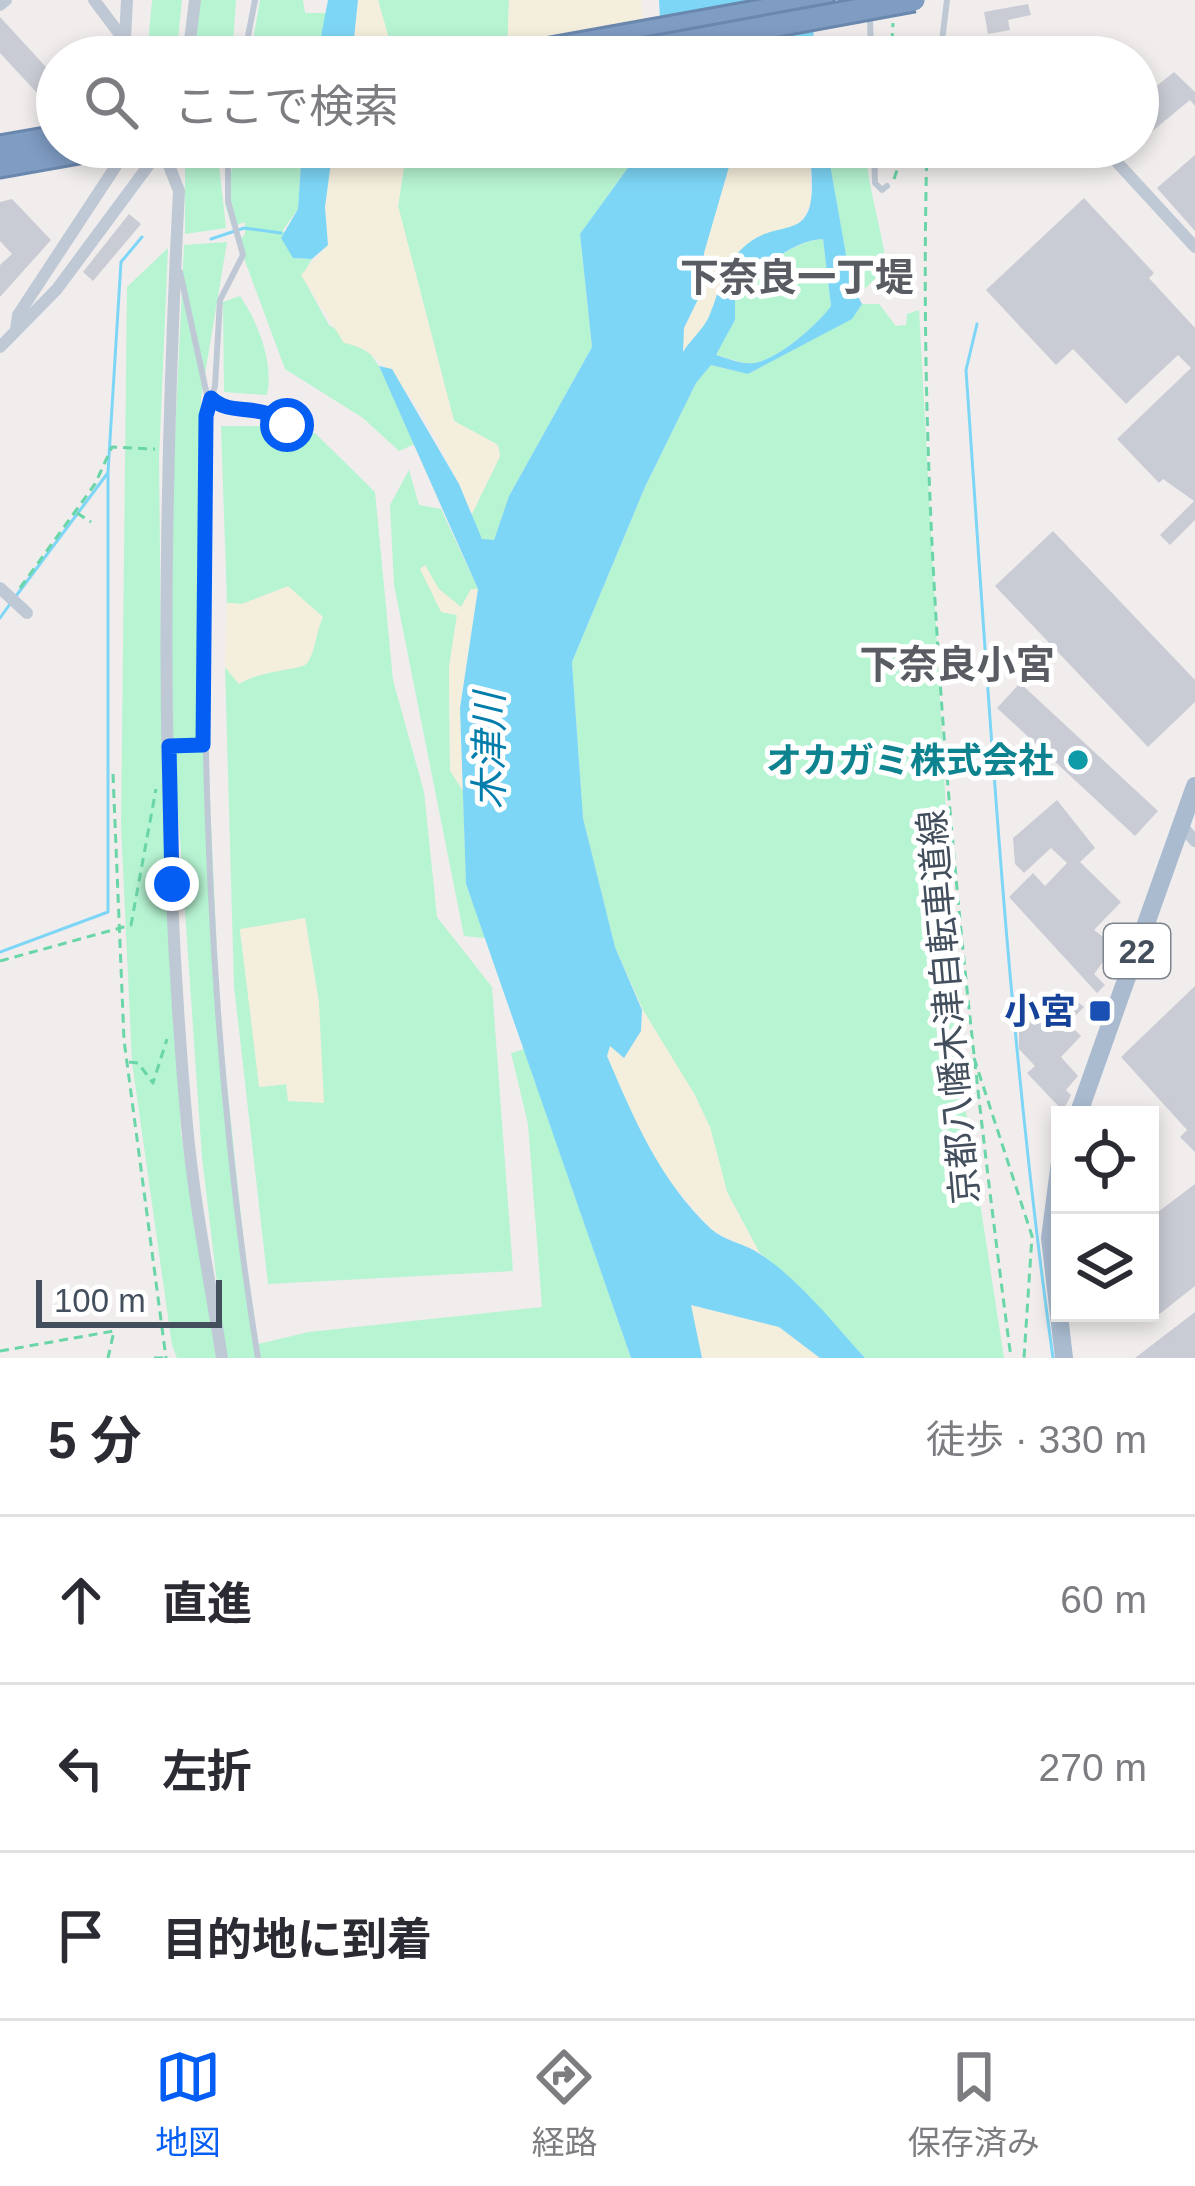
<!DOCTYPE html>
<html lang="ja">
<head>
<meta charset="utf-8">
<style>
  :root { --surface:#fff; --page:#f2f2f3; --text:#2b2b33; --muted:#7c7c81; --line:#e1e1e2; --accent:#045ef3 }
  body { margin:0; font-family:Arial,"Noto Sans JP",sans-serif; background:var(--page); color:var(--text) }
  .controls { position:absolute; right:36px; bottom:36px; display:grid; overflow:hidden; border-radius:0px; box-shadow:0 6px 18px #0003 }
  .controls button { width:108px; height:108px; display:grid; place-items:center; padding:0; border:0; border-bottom:3px solid var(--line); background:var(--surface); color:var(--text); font:60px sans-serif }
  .scale { position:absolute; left:36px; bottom:30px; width:186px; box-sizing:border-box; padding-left:12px; border:6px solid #444f5d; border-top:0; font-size:33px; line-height:42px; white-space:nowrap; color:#444f5d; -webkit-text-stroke:9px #fff; paint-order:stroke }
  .stop { position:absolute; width:36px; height:36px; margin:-27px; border:9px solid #045ef3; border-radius:50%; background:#fff }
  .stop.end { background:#045ef3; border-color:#fff; box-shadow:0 3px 12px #0008 }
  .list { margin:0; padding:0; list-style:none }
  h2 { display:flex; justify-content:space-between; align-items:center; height:156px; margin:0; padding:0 48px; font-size:51px }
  h2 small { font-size:39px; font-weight:400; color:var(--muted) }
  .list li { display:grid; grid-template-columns:78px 1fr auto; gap:36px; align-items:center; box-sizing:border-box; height:168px; padding:0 48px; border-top:3px solid var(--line) }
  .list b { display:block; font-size:45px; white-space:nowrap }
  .list em { font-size:39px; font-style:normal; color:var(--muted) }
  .icon { flex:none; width:66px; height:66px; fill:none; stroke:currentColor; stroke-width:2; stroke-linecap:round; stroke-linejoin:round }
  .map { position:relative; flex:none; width:1195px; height:1358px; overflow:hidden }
  .search { position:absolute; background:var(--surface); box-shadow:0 6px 18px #0003; left:36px; right:36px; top:36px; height:132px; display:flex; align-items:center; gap:30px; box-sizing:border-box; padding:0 42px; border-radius:66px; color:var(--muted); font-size:45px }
  .sheet { height:660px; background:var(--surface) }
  nav { display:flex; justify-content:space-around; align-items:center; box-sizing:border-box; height:168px; border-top:3px solid var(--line); background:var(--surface); font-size:33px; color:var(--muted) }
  nav a { display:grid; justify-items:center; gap:6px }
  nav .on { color:var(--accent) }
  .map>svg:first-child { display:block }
  .green { fill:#b6f4d2; fill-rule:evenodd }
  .sand { fill:#f4eedc }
  .water { fill:#7ed6f6; fill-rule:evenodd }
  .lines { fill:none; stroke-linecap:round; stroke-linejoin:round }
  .stream { stroke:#7ed6f6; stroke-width:3 }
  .building { fill:#c9ccd4 }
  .street-tunnel { stroke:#cecdd0; stroke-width:12; stroke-dasharray:12 6; stroke-linecap:butt }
  .highway-casing { stroke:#6a87ae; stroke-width:27 }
  .path { stroke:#6ad6a7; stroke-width:3; stroke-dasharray:9 6; stroke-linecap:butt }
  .lane { stroke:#bfc9d5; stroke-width:6 }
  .street { stroke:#bfc9d5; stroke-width:12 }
  .primary { stroke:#aabbd0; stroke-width:18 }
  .highway { stroke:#7f9cc3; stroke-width:21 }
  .highway-bridge-casing { stroke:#6a87ae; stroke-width:27; stroke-linecap:butt }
  .highway-bridge { stroke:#7f9cc3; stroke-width:21 }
  .route { stroke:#045ef3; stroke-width:15 }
  .culture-dot { fill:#0f9aa8; stroke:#fff; stroke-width:4.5 }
  .transit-dot { fill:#1a4fb4; stroke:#fff; stroke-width:4.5 }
  .labels { text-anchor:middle; stroke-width:10; stroke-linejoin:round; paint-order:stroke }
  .shield { fill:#fff; stroke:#7c848e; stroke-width:3 }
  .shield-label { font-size:33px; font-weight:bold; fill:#444f5d }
  .culture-label { font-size:36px; font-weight:bold; fill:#0d838f; stroke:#fff; text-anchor:end }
  .street-label { font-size:36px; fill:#444f5d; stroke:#fff }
  .transit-label { font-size:36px; font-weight:bold; fill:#164399; stroke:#fff; text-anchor:end }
  .neighbourhood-label { font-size:39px; font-weight:bold; fill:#595d63; stroke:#fff }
  .water-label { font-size:39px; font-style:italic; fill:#017dac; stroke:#fff }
</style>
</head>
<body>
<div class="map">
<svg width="1195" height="1358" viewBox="0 0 1195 1358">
  <rect width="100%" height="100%" fill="#f1eded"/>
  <g class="green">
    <polygon points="152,0 182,0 176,57 147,57"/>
    <polygon points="198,0 236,0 232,57 193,57"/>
    <polygon points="260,0 303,0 305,13 326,13 317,57 250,57"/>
    <polygon points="378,0 509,0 507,57 394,57"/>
    <polygon points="217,147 226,228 185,234 185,150"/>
    <polygon points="236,147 302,147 298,209 283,230 293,258 312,259 302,276 329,325 364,345 379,366 415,444 399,451 363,418 285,369 238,242 245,234 245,222 232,227 225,204"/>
    <polygon points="407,147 643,147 580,234 592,347 509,496 494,540 483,540 470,518 500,456 498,445 454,421 398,206"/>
    <path d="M827 147H865C868 188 881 226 887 268L860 293 851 284Z"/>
    <path d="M823 239 831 306C817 325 779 359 754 363 743 365 727 357 716 355L735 320V295C756 272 792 241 823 239Z"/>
    <polygon points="227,242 201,398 198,540 220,1018 256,1358 226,1358 202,1157 173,738 169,567 184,245"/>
    <polygon points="168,248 159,459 162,750 181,1133 216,1358 177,1358 172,1345 132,1062 121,825 127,287"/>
    <path d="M240 296C258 322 274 363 267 395L224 392 223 302Z"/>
    <polygon points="862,304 879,304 896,326 906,325 907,314 919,310 960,1073 1004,1358 865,1358 802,1289 759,1252 727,1192 710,1127 643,1010 615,947 583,818 572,662 645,487 696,383 711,365 748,374 851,319"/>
    <path d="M221 426H263L265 435 315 433 375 492 393 680 424 792 437 917 492 987 513 1271 268 1284 234 986 225 667 239 684C260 670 299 670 306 664 315 655 316 630 323 617L274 592 242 604 227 603ZM305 918 319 1003 286 1084 260 1087 240 930Z"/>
    <polygon points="409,470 419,505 441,509 478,589 461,607 438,589 425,566 442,612 457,615 449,667 450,770 463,791 466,884 485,938 464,936 394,585 390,505"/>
    <polygon points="524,1049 631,1358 260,1358 258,1344 309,1332 542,1307 528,1124 511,1053"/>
  </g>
  <g class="sand">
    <polygon points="358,0 378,0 394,57 352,57"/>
    <polygon points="509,0 641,0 646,57 507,57"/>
    <path d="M333 147H407L398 206 454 421 498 445 500 456 470 518C453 465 400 351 344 343L301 275 328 245 325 207Z"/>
    <path d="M740 147H809L811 204 797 228C724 245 737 257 710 316 703 331 689 341 682 355L684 328 705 285 704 253 733 153Z"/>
    <polygon points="425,565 439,589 461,607 471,589 478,589 460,708 463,791 450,770 449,667 457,615 441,612 420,569"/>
    <path d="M288 586 323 617C316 630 315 655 306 664 299 670 261 670 239 684L225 667 227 603 242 604Z"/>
    <polygon points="305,918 319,1003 324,1103 288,1101 286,1084 259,1087 240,929"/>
    <polygon points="643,1010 695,1095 710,1127 727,1192 759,1252 714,1232 666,1177 643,1142 607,1056 609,1045 624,1057 641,1031"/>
    <polygon points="690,1305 779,1327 820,1358 702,1358"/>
  </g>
  <g class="water">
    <polygon points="328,0 358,0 352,57 317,57"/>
    <polygon points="659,0 813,0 814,57 797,57 784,23 771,57 662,57"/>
    <polygon points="302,147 333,147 325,207 328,245 312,259 293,258 281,238 298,209"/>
    <path d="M643 147H740L733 153 704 253 705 285 684 328 683 352C690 340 705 328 710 314 719 293 721 272 737 254 779 205 824 262 809 147H827L851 283 862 304 852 319 748 374 711 365 696 383 645 487 572 662 583 818 615 947 642 1010 641 1031 624 1058 610 1046 607 1056C634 1119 660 1181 711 1229 724 1241 746 1244 760 1254 801 1281 832 1322 865 1358H820L779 1327 691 1305 702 1358H631L466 884 460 708 478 589 379 366 392 369 459 484 482 539 494 540 509 496 592 347 580 234ZM823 239 831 306C817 325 779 359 754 363 743 365 727 358 716 355L735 320V295C756 272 792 240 823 239Z"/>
  </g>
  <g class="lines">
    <g class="stream">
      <polyline points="211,239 244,228 281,233"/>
      <path d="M977 324 966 370C989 700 1007 1030 1053 1358"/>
      <polyline points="16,596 107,474"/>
      <polyline points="0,618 10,604"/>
      <polyline points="0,952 108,912 108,472 121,262 142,237"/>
    </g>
  </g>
  <g class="building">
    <polygon points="1028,4 1031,15 1008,20 1010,30 988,34 984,12"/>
    <polygon points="0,17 57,79 57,97 47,86 38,94 0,53"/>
    <polygon points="1174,72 1195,92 1195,106 1190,100 1138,143 1138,101"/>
    <polygon points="1195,155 1195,231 1157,188"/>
    <polygon points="1084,198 1154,273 1149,278 1195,328 1195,520 1170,545 1160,535 1194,501 1163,479 1159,483 1117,439 1191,368 1178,355 1126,404 1073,349 1056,365 986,290"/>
    <polygon points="12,199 51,240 0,297 0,265 12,254 0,241 0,202"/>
    <polygon points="129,214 141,224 93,281 83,272"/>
    <polygon points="1053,531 1195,680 1195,702 1148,747 995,586"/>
    <polygon points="1020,683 1158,811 1135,836 997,708"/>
    <polygon points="1057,800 1095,848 1080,862 1121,902 1094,930 1115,946 1094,974 1105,985 1097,993 1009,897 1033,873 1045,886 1067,863 1051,848 1024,873 1015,864 1013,838"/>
    <polygon points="1195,986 1195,1152 1180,1137 1187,1130 1121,1057"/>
    <polygon points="1061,988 1084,1007 1068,1023 1081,1036 1061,1057 1078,1076 1066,1090 1071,1095 1063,1111 1027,1073 1035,1066 1019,1049 1019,1030 1033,1017 1027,1010 1041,996 1047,1002"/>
    <polygon points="1195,1184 1195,1286 1157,1316 1150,1307 1150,1218"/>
    <polygon points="1195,1312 1195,1358 1135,1358"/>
  </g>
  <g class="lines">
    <polyline class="street-tunnel" points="116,166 118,147"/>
    <g class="highway-casing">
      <g id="highway">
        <polyline points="507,57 822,0"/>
        <polyline points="0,147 57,137"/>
        <polyline points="0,166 107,147"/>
      </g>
    </g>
    <g class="path">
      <polyline points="891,57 893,23"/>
      <path d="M927 147C916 545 959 963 1011 1358"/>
      <polyline points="884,158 885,147"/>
      <polyline points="894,179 905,147"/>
      <polyline points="77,513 91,522"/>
      <polyline points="20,588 95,484 112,447 155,449"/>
      <polyline points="113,774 124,1040 166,1358"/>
      <polyline points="0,961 131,925 156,789"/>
      <polyline points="974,1058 1032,1236 1024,1358"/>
      <polyline points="129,1062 138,1063 153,1083 167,1039"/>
      <polyline points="0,1351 114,1331 108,1358"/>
      <polyline points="154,1358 166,1358"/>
    </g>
    <g class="lane">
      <polyline points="870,16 871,57"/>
      <polyline points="244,57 255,0"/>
      <polyline points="940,57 947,0"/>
      <path d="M228 147V201L243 255 220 300 215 386 206 416C200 732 207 1045 258 1358"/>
      <polyline points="874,147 875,183 882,190 887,186"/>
      <path d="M180 272 207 395C232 418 259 401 287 425"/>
    </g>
    <g class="street">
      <polyline points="94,0 124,40"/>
      <polyline points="0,5 6,0"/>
      <polyline points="124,57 127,0"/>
      <polyline points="188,57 195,0"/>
      <polyline points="1103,147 1195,247"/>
      <path d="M166 158 179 191C163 502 159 815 187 1125 194 1203 210 1281 222 1358"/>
      <polyline points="16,330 18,315 116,166"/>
      <polyline points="0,347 57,289 151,162 166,158 171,147"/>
      <polyline points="0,588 27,613"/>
      <polyline points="1182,826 1195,841"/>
    </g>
    <g class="primary">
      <polyline points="1078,1115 1195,786"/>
      <polyline points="1060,1162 1050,1238 1064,1358"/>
    </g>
    <use href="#highway" class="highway"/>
    <g class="highway-bridge-casing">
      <polyline id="highway-bridge" points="602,57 914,0"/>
    </g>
    <use href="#highway-bridge" class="highway-bridge"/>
  </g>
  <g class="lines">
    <path class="route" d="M172 884 169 746 203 745 206 416 211 398C232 418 257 400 287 425"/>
  </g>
  <circle class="culture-dot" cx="1078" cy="760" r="12"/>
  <rect class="transit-dot" x="1088" y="999" width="24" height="24" rx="6"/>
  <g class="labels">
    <rect class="shield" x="1104" y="924" width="66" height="54" rx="9"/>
    <g class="shield-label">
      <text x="1137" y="963">22</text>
    </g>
    <g class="culture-label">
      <text x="1054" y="773">オカガミ株式会社</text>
    </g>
    <g class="street-label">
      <text transform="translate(948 1007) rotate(-95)" y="13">京都八幡木津自転車道線</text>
    </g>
    <g class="transit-label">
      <text x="1076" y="1024">小宮</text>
    </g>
    <g class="neighbourhood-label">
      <text x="797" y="291">下奈良一丁堤</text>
      <text x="957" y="678">下奈良小宮</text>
    </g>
    <g class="water-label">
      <text transform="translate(489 751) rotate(-90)" y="14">木津川</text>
    </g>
  </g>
</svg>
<div class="controls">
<button><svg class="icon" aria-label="locate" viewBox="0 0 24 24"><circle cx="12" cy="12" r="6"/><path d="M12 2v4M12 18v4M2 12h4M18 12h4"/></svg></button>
<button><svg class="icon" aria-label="layers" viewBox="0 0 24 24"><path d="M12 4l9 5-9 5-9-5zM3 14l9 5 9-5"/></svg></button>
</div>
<div class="scale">100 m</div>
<div class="stop" style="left:287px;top:425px"></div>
<div class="stop end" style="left:172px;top:884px"></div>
<div class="search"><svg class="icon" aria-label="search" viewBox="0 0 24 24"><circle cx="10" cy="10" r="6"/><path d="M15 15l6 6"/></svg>ここで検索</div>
</div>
<section class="sheet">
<h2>5 分<small>徒歩 · 330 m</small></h2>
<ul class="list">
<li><svg class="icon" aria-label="ahead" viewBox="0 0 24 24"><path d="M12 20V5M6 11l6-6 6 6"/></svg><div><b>直進</b></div><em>60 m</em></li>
<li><svg class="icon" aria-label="left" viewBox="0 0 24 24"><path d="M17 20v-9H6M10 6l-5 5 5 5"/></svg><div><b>左折</b></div><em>270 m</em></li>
<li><svg class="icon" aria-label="arrive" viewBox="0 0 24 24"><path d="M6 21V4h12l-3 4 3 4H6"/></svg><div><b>目的地に到着</b></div></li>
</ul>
</section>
<nav>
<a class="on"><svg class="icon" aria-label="map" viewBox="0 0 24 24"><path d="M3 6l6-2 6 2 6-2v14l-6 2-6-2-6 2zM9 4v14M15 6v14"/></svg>地図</a>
<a><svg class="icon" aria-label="directions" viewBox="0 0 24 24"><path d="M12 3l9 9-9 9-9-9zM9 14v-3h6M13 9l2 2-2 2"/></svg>経路</a>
<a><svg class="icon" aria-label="saved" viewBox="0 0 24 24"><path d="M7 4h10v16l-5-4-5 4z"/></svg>保存済み</a>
</nav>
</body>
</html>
